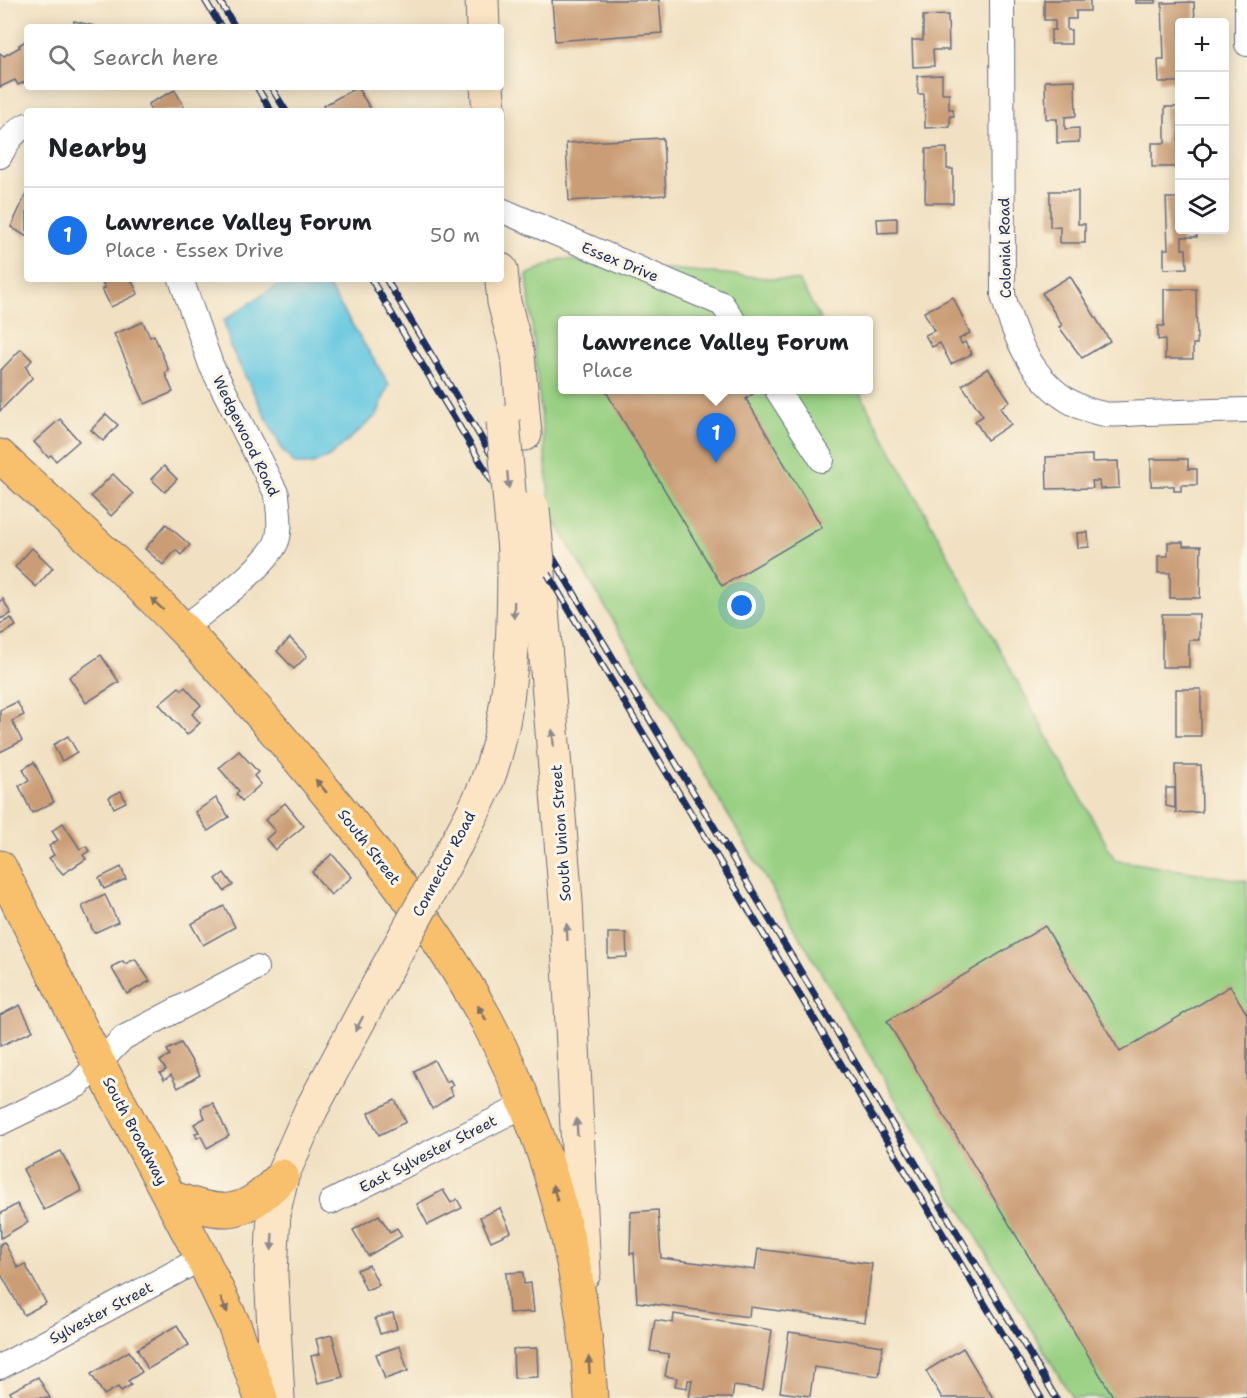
<!DOCTYPE html>
<html lang="en">
<head>
<meta charset="utf-8">
<style>
  :root { --surface:#fff; --page:#f6f6f6; --text:#202124; --muted:#757577; --line:#e0e0e0; --accent:#1a73e8 }
  body { margin:0; font-family:"Shantell Sans",sans-serif; background:var(--page); color:var(--text) }
  .controls { position:absolute; right:18px; top:18px; display:grid; overflow:hidden; border-radius:6px; box-shadow:0 3px 15px #0003 }
  .controls button { width:54px; height:54px; display:grid; place-items:center; padding:0; border:0; border-bottom:2px solid var(--line); background:var(--surface); color:var(--text); font:30px sans-serif }
  .you { position:absolute; left:742px; top:606px; width:21px; height:21px; margin:-15px; border:4px solid #fff; border-radius:50%; background:#1a73e8; box-shadow:0 0 0 9px #1a73e833 }
  .badge { display:grid; place-items:center; width:39px; height:39px; border-radius:50%; background:var(--accent); color:#fff; font-size:20px; font-weight:700 }
  .pin { position:absolute; translate:-50% -50px; filter:drop-shadow(0 2px 3px #0008) }
  .pin::after { content:''; position:absolute; top:32px; width:21px; height:18px; background:inherit; clip-path:polygon(0 0,100% 0,50% 100%) }
  .popup { position:absolute; left:558px; top:316px; width:315px; height:78px; box-sizing:border-box; display:grid; place-content:center; border-radius:6px; background:var(--surface); filter:drop-shadow(0 2px 4px #0005); font-size:20px; white-space:nowrap; color:var(--muted) }
  .popup b { font-size:22px; color:var(--text) }
  .popup::after { content:''; position:absolute; left:50%; top:100%; margin-left:-12px; border:12px solid transparent; border-top-color:var(--surface) }
  .list { margin:0; padding:0; list-style:none }
  h2 { display:flex; justify-content:space-between; align-items:center; height:78px; margin:0; padding:0 24px; font-size:26px }
  h2 small { font-size:20px; font-weight:400; color:var(--muted) }
  .list li { display:grid; grid-template-columns:39px 1fr auto; gap:18px; align-items:center; box-sizing:border-box; height:96px; padding:0 24px; border-top:2px solid var(--line) }
  .list b { display:block; font-size:22px; white-space:nowrap }
  .list p { margin:0; font-size:20px; white-space:nowrap; color:var(--muted) }
  .list em { font-size:20px; font-style:normal; color:var(--muted) }
  .icon { flex:none; width:33px; height:33px; fill:none; stroke:currentColor; stroke-width:2; stroke-linecap:round; stroke-linejoin:round }
  .map { position:relative; flex:none; width:1247px; height:1398px; overflow:hidden }
  .search { position:absolute; background:var(--surface); box-shadow:0 3px 15px #0003; left:24px; top:24px; width:480px; height:66px; display:flex; align-items:center; gap:15px; box-sizing:border-box; padding:0 21px; border-radius:6px; color:var(--muted); font-size:22px }
  .panel { position:absolute; background:var(--surface); box-shadow:0 3px 15px #0003; left:24px; top:108px; width:480px; height:174px; border-radius:6px }
  .map>svg:first-child { display:block }
  .green { fill:#99d083; stroke:#5a8070; stroke-width:1.5 }
  .water { fill:#63c7e1; stroke:#3f7ba0; stroke-width:1.5 }
  .building { fill:#ca9d76 }
  .lines { fill:none; stroke-linecap:round; stroke-linejoin:round }
  .minor-casing { stroke:#666d81; stroke-width:26 }
  .secondary-casing { stroke:#666d81; stroke-width:35 }
  .primary-casing { stroke:#666d81; stroke-width:35 }
  .minor { stroke:#fff; stroke-width:24 }
  .secondary { stroke:#fce5c4; stroke-width:33 }
  .primary { stroke:#f8bf6c; stroke-width:33 }
  .rail-casing { stroke:#1b2f5e; stroke-width:7 }
  .rail { stroke:#fcf5e5; stroke-width:4.5; stroke-dasharray:14; stroke-linecap:butt }
  .secondary-bridge-casing { stroke:#666d81; stroke-width:35; stroke-linecap:butt }
  .secondary-bridge { stroke:#fce5c4; stroke-width:33 }
  .oneway { fill:#8c8a91 }
  .oneway2 { fill:#7e7064 }
  .labels { text-anchor:middle; stroke-width:6; stroke-linejoin:round; paint-order:stroke }
  .street-label { font-size:15px; fill:#1b2f5e; stroke:#fcf5e5 }
</style>
</head>
<body>
<div class="map">
<svg width="1247" height="1398" viewBox="0 0 1247 1398">
  <rect width="100%" height="100%" fill="#fcf5e5"/>
  <filter id="ink" filterUnits="userSpaceOnUse"><feTurbulence type="fractalNoise" baseFrequency=".0167" numOctaves="2"/><feDisplacementMap in="SourceGraphic" scale="12" xChannelSelector="R" yChannelSelector="G"/><feConvolveMatrix kernelMatrix="1 2 1 2 8 2 1 2 1" color-interpolation-filters="sRGB"/></filter>
  <filter id="wash" filterUnits="userSpaceOnUse"><feTurbulence type="fractalNoise" baseFrequency=".008" numOctaves="4" result="noise"/><feDisplacementMap in="SourceGraphic" scale="24" xChannelSelector="R" yChannelSelector="G"/><feGaussianBlur stdDeviation="1.35" result="paint"/><feColorMatrix in="noise" values="0 0 0 0 0 0 0 0 0 0 0 0 0 0 0 0 0 1.4 0 .05"/><feComposite in="paint" operator="in"/></filter>
  <g filter="url(#wash)">
    <rect width="100%" height="100%" fill="#f1e1c2"/>
    <polygon class="green" points="561,259 799,281 821,320 563,320 563,390 858,390 1115,860 1247,881 1247,1398 1072,1398 551,515 527,275"/>
    <polygon class="water" points="287,279 324,279 389,384 377,415 329,457 313,464 295,464 283,451 230,346 224,320"/>
    <g id="blocks">
      <g class="building">
        <polygon points="552,0 659,0 662,33 555,41"/>
        <polygon points="1044,0 1090,0 1090,11 1076,11 1076,19 1067,19 1067,30 1071,30 1071,44 1051,44 1051,30 1055,30 1055,20 1044,20"/>
        <rect x="1136" y="0" width="20" height="3"/>
        <polygon points="1194,2 1195,22 1180,22 1180,82 1159,82 1158,60 1164,60 1162,3"/>
        <polygon points="948,15 949,50 933,50 934,66 913,67 912,40 923,40 923,16"/>
        <polygon points="74,21 95,26 95,27 73,27"/>
        <polygon points="27,40 27,81 18,85 15,80 0,87 0,53 4,56 20,47 19,45"/>
        <polygon points="942,75 942,93 949,93 949,109 953,109 954,116 950,116 950,127 925,128 924,94 918,94 917,76"/>
        <polygon points="1075,80 1076,116 1065,117 1065,129 1079,128 1079,142 1057,143 1057,119 1046,119 1045,81"/>
        <polygon points="357,87 372,111 326,111 323,106"/>
        <polygon points="175,90 184,107 181,108 182,111 151,111 148,104"/>
        <polygon points="1165,107 1180,107 1177,167 1152,167 1152,143 1165,143"/>
        <polygon points="663,138 666,195 569,201 566,143"/>
        <polygon points="947,148 947,169 953,169 953,203 925,203 926,149"/>
        <polygon points="1050,191 1078,191 1078,224 1085,224 1085,243 1060,243 1060,226 1050,227"/>
        <polygon points="27,192 27,237 11,227"/>
        <polygon points="1166,198 1180,198 1180,230 1197,230 1197,237 1182,237 1182,249 1186,249 1187,268 1164,269 1164,249 1168,249"/>
        <polygon points="897,218 897,232 878,233 877,219"/>
        <polygon points="1070,276 1110,341 1082,358 1059,327 1062,325 1042,293"/>
        <polygon points="101,279 131,279 138,294 111,307 102,289 105,288"/>
        <polygon points="1164,289 1196,289 1197,344 1193,344 1193,359 1165,359 1165,339 1158,340 1158,326 1164,326"/>
        <polygon points="953,297 970,333 959,339 962,344 965,342 972,354 951,364 940,343 932,347 925,335 934,331 924,312"/>
        <polygon points="143,322 150,337 154,335 169,371 165,373 173,392 145,404 114,334"/>
        <polygon points="21,349 32,360 26,367 32,378 0,411 0,371"/>
        <polygon points="988,368 1010,401 1000,408 1011,424 987,440 975,421 983,416 962,385"/>
        <polygon points="605,390 752,390 754,393 746,399 822,527 722,586"/>
        <polygon points="106,414 118,425 103,441 91,430"/>
        <polygon points="60,419 79,441 56,461 51,455 48,457 34,442"/>
        <polygon points="1092,455 1092,462 1118,461 1119,488 1100,489 1099,481 1092,481 1093,488 1047,489 1046,457"/>
        <polygon points="1151,459 1188,459 1188,469 1197,469 1197,485 1181,485 1181,491 1174,491 1174,486 1151,486"/>
        <polygon points="164,466 177,479 165,492 151,479"/>
        <polygon points="113,474 133,494 111,516 91,496"/>
        <polygon points="166,524 190,545 181,555 176,550 163,565 145,549"/>
        <polygon points="1088,532 1089,547 1078,548 1077,533"/>
        <polygon points="1168,542 1183,542 1183,546 1201,546 1200,598 1170,598 1170,573 1158,573 1158,556 1168,556"/>
        <polygon points="32,548 53,568 36,587 15,567"/>
        <polygon points="3,599 11,614 0,619 0,601"/>
        <polygon points="1162,614 1199,614 1199,640 1189,640 1189,667 1162,667"/>
        <polygon points="11,618 16,626 1,635 0,624"/>
        <polygon points="290,638 307,656 294,669 277,651"/>
        <polygon points="101,655 119,682 86,703 69,677"/>
        <polygon points="179,687 182,690 185,687 201,705 192,714 200,723 187,735 159,704"/>
        <rect x="1176" y="689" width="25" height="47"/>
        <polygon points="17,702 24,715 12,721 22,741 0,752 0,710"/>
        <polygon points="68,736 77,752 62,761 53,745"/>
        <polygon points="239,751 258,772 254,776 261,784 242,801 236,794 239,791 219,768"/>
        <polygon points="34,762 54,802 32,813 19,786 29,781 23,769"/>
        <polygon points="1175,765 1201,765 1202,812 1176,813"/>
        <polygon points="1166,788 1175,788 1175,808 1166,806"/>
        <polygon points="121,791 126,802 114,808 109,797"/>
        <polygon points="216,798 229,817 208,831 195,812"/>
        <polygon points="285,803 304,826 275,850 266,839 275,831 265,820"/>
        <polygon points="63,823 80,849 86,846 89,851 83,855 86,859 63,874 49,858 54,855 49,846 58,840 52,831"/>
        <polygon points="332,854 352,877 331,895 312,872"/>
        <polygon points="121,867 126,879 104,889 99,878"/>
        <polygon points="224,873 233,885 224,891 216,879"/>
        <polygon points="105,895 118,922 94,933 82,906"/>
        <polygon points="224,906 235,927 203,945 191,924"/>
        <polygon points="1045,926 1120,1052 1230,986 1247,1014 1247,1398 1114,1398 887,1021"/>
        <polygon points="608,933 626,933 627,957 608,958"/>
        <polygon points="135,959 150,981 127,994 111,967 123,961 125,964"/>
        <polygon points="20,1005 33,1031 0,1046 0,1015"/>
        <polygon points="181,1043 200,1075 178,1088 171,1075 164,1080 160,1073 166,1070 160,1061 170,1055 167,1050"/>
        <polygon points="434,1060 446,1082 450,1080 453,1085 449,1088 453,1095 432,1109 414,1071"/>
        <polygon points="395,1100 406,1122 379,1135 368,1113"/>
        <polygon points="213,1103 229,1136 207,1148 201,1136 197,1138 195,1133 199,1132 194,1124 205,1118 201,1108"/>
        <polygon points="61,1151 82,1191 44,1210 23,1169"/>
        <polygon points="443,1190 451,1203 457,1199 462,1208 428,1225 417,1204"/>
        <polygon points="17,1204 28,1222 1,1238 0,1214"/>
        <polygon points="500,1208 511,1232 491,1241 480,1217"/>
        <polygon points="658,1210 661,1258 755,1270 758,1249 872,1264 865,1322 750,1307 749,1317 637,1302 634,1253 630,1254 631,1212"/>
        <polygon points="379,1215 390,1232 397,1228 402,1236 368,1256 353,1230"/>
        <polygon points="4,1242 18,1268 25,1264 46,1303 24,1315 2,1276 0,1277 0,1244"/>
        <polygon points="369,1265 379,1285 366,1290 357,1270"/>
        <polygon points="523,1272 524,1284 531,1283 534,1312 509,1313 506,1273"/>
        <polygon points="393,1313 397,1329 380,1334 375,1318"/>
        <polygon points="674,1314 772,1330 763,1390 734,1386 732,1398 689,1398 692,1380 688,1380 687,1388 675,1386 677,1378 665,1376 669,1354 650,1351 655,1320 673,1323"/>
        <polygon points="177,1325 189,1345 148,1369 137,1349"/>
        <polygon points="789,1332 883,1346 879,1376 814,1367 810,1396 780,1392"/>
        <polygon points="332,1335 343,1377 318,1383 311,1356 320,1354 316,1339"/>
        <polygon points="400,1346 408,1371 385,1379 376,1354"/>
        <polygon points="537,1348 538,1377 514,1378 513,1349"/>
        <polygon points="963,1348 993,1398 942,1398 926,1371"/>
        <polygon points="129,1351 142,1372 128,1381 131,1385 121,1391 118,1387 104,1395 91,1374"/>
        <polygon points="38,1377 50,1398 13,1398 10,1392"/>
      </g>
    </g>
  </g>
  <g filter="url(#ink)">
    <use href="#blocks" fill-opacity="0" stroke="#666d81" stroke-width="1.5"/>
    <g class="lines">
      <g class="minor-casing">
        <g id="minor">
          <path d="M1002 0 1003 295C1017 349 1044 403 1104 414 1117 416 1133 413 1146 413 1179 412 1213 411 1247 410"/>
          <polyline points="1247,0 1247,44"/>
          <path d="M0 156C6 143 14 131 27 125"/>
          <polyline points="501,210 722,304 733,320"/>
          <path d="M181 279 211 365 277 495C278 509 283 532 275 545 260 572 208 608 183 629"/>
          <polyline points="777,390 822,460"/>
          <polyline points="0,1123 78,1085 123,1038 256,968"/>
          <polyline points="331,1202 525,1105"/>
          <polyline points="0,1367 202,1258"/>
        </g>
      </g>
      <g class="secondary-casing">
        <g id="secondary">
          <polyline points="482,0 483,27"/>
          <polyline points="487,87 489,111"/>
          <polyline points="501,270 504,302 518,355 525,434"/>
          <polyline points="538,561 566,902 584,1273"/>
          <path d="M456 844C466 825 477 806 485 787 514 712 514 630 514 551"/>
          <polyline points="278,1398 271,1274 274,1211 282,1176 311,1110 385,972"/>
        </g>
      </g>
      <g class="primary-casing">
        <g id="primary">
          <path d="M0 456C61 513 126 569 184 630 235 683 284 741 331 798 388 867 443 940 486 1019 548 1136 583 1266 591 1398"/>
          <polyline points="0,867 98,1062 202,1258 235,1327 261,1398"/>
          <path d="M170 1197C223 1215 241 1220 282 1176"/>
        </g>
      </g>
      <use href="#minor" class="minor"/>
      <use href="#secondary" class="secondary"/>
      <use href="#primary" class="primary"/>
      <g class="rail-casing">
        <g id="rail">
          <polyline points="205,0 221,27"/>
          <polyline points="219,0 235,27"/>
          <polyline points="257,87 271,111"/>
          <polyline points="271,87 286,111"/>
          <polyline points="371,279 1041,1398"/>
          <polyline points="386,279 1056,1398"/>
        </g>
      </g>
      <use href="#rail" class="rail"/>
      <g class="secondary-bridge-casing">
        <g id="secondary-bridge">
          <polyline points="503,421 514,551"/>
          <polyline points="533,509 538,561"/>
          <polyline points="385,972 456,844"/>
        </g>
      </g>
      <use href="#secondary-bridge" class="secondary-bridge"/>
    </g>
    <defs><path id="oneway-solid" d="M-6-.8H1V-3.2L6.5 0L1 3.2V.8H-6Z" transform="scale(1.5)"/></defs>
    <g class="oneway">
      <use href="#oneway-solid" transform="translate(508 480) rotate(85)"/>
      <use href="#oneway-solid" transform="translate(514 610) rotate(91)"/>
      <use href="#oneway-solid" transform="translate(553 738) rotate(-95)"/>
      <use href="#oneway-solid" transform="translate(567 932) rotate(-93)"/>
      <use href="#oneway-solid" transform="translate(359 1024) rotate(118)"/>
      <use href="#oneway-solid" transform="translate(577 1127) rotate(-93)"/>
      <use href="#oneway-solid" transform="translate(272 1242) rotate(93)"/>
    </g>
    <g class="oneway2">
      <use href="#oneway-solid" transform="translate(157 604) rotate(-136)"/>
      <use href="#oneway-solid" transform="translate(321 786) rotate(-130)"/>
      <use href="#oneway-solid" transform="translate(482 1013) rotate(-120)"/>
      <use href="#oneway-solid" transform="translate(555 1193) rotate(-108)"/>
      <use href="#oneway-solid" transform="translate(224 1305) rotate(65)"/>
      <use href="#oneway-solid" transform="translate(589 1365) rotate(-94)"/>
    </g>
  </g>
  <g class="labels">
    <g class="street-label">
      <text transform="translate(1005 248) rotate(-91)" y="5">Colonial Road</text>
      <text transform="translate(620 262) rotate(22)" y="5">Essex Drive</text>
      <text transform="translate(246 436) rotate(64)" y="5">Wedgewood Road</text>
      <text transform="translate(561 833) rotate(-94)" y="5">South Union Street</text>
      <text transform="translate(369 847) rotate(52)" y="5">South Street</text>
      <text transform="translate(444 864) rotate(-62)" y="5">Connector Road</text>
      <text transform="translate(135 1131) rotate(62)" y="5">South Broadway</text>
      <text transform="translate(428 1154) rotate(-27)" y="5">East Sylvester Street</text>
      <text transform="translate(101 1313) rotate(-28)" y="5">Sylvester Street</text>
    </g>
  </g>
</svg>
<div class="controls">
<button>+</button>
<button>−</button>
<button><svg class="icon" aria-label="locate" viewBox="0 0 24 24"><circle cx="12" cy="12" r="6"/><path d="M12 2v4M12 18v4M2 12h4M18 12h4"/></svg></button>
<button><svg class="icon" aria-label="layers" viewBox="0 0 24 24"><path d="M12 4l9 5-9 5-9-5zM3 14l9 5 9-5"/></svg></button>
</div>
<div class="you"></div>
<div class="pin badge" style="left:716px;top:463px">1</div>
<div class="popup"><b>Lawrence Valley Forum</b>Place</div>
<div class="search"><svg class="icon" aria-label="search" viewBox="0 0 24 24"><circle cx="10" cy="10" r="6"/><path d="M15 15l6 6"/></svg>Search here</div>
<section class="panel">
<h2>Nearby<small></small></h2>
<ul class="list">
<li><span class="badge">1</span><div><b>Lawrence Valley Forum</b><p>Place · Essex Drive</p></div><em>50 m</em></li>
</ul>
</section>
</div>
</body>
</html>
